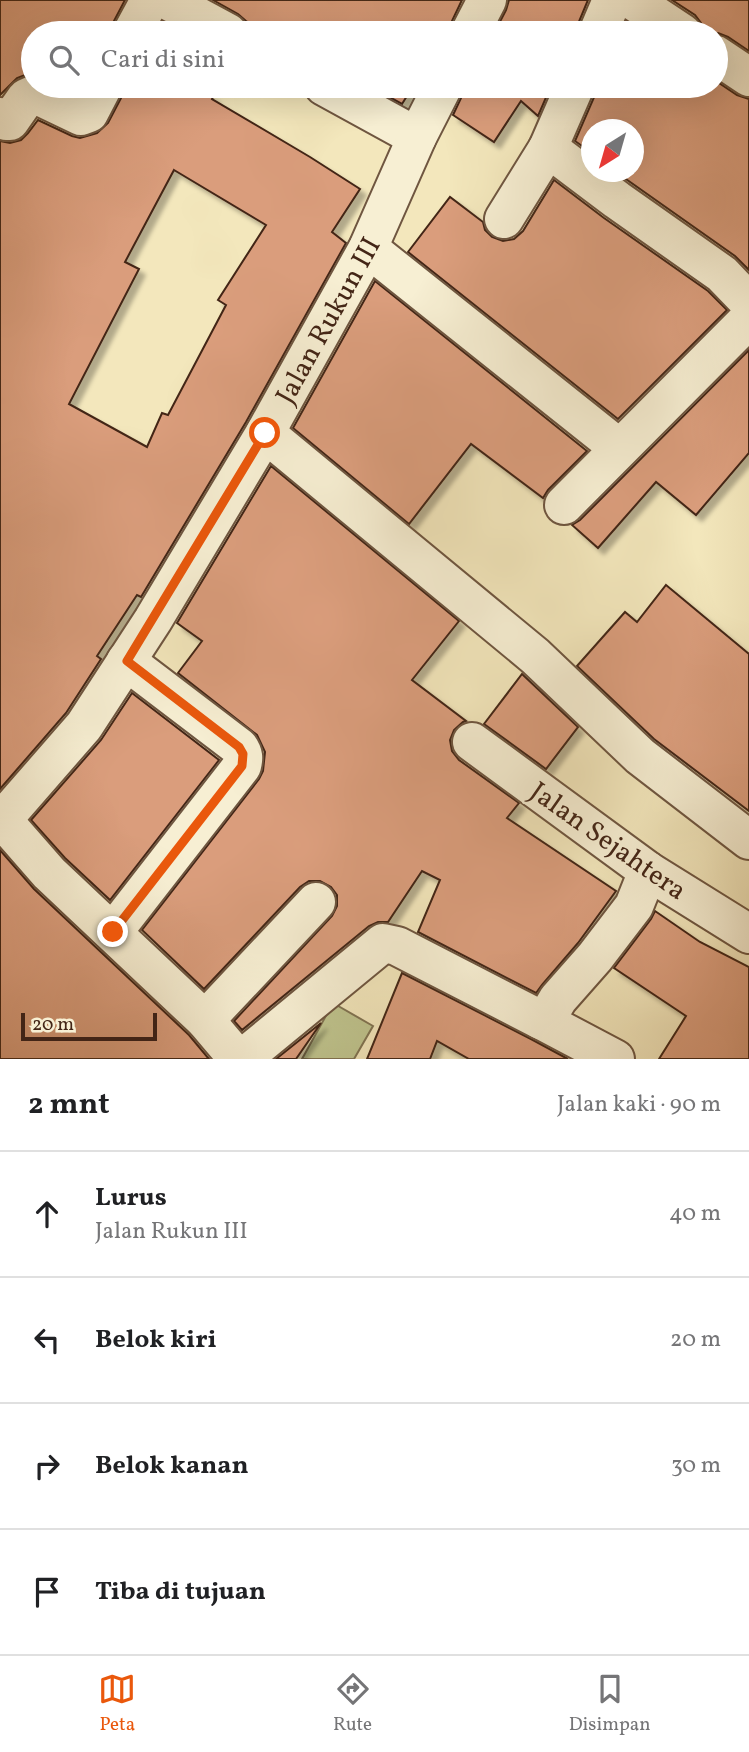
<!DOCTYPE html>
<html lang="id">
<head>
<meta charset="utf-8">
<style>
  :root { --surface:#fff; --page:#f6f6f6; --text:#202124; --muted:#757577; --line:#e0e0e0; --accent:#ea580c }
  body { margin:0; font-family:Vollkorn,serif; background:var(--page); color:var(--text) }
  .compass { position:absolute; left:581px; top:119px; width:63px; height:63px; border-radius:50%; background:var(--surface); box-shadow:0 7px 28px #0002; rotate:217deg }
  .scale { position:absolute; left:21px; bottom:18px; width:136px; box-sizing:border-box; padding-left:7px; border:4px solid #432516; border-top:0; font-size:19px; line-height:24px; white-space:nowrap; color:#432516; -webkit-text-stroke:5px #f7efd3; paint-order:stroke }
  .stop { position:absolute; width:21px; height:21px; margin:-16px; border:5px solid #ea580c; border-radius:50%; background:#fff }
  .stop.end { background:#ea580c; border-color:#fff; box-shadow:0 2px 7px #0008 }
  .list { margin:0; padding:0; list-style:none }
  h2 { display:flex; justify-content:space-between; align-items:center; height:91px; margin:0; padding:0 28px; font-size:30px }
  h2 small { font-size:23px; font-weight:400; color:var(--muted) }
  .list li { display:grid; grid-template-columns:46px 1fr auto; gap:21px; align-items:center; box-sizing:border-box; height:126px; padding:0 28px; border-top:2px solid var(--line) }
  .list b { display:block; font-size:26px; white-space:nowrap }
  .list p { margin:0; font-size:23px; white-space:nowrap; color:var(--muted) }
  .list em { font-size:23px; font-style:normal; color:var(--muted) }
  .icon { flex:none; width:38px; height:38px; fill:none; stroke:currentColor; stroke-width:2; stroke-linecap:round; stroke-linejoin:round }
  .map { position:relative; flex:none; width:749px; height:1059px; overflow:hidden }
  .search { position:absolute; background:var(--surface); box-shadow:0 7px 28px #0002; left:21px; right:21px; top:21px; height:77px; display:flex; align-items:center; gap:18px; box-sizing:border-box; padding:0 24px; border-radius:38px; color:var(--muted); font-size:26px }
  .sheet { height:595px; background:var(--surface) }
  nav { display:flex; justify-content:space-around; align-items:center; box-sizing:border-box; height:98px; border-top:2px solid var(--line); background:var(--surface); font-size:19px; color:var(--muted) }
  nav a { display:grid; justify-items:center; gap:4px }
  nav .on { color:var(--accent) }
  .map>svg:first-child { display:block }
  .green { fill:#bfc48e; stroke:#817452; stroke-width:2 }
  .building { fill:#da9d7c; stroke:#432516; stroke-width:2; fill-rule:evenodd; filter:url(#shadow) }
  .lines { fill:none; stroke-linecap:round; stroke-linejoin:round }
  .minor-casing { stroke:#6f5640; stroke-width:42 }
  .minor { stroke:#f7efd3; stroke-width:38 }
  .route { stroke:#ea580c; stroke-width:9 }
  .labels { text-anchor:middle; stroke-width:5; stroke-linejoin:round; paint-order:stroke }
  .street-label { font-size:28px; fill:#432516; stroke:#f7efd3 }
</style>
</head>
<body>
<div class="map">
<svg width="749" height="1059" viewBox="0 0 749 1059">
  <defs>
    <filter id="shadow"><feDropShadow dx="6" dy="6" stdDeviation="2" flood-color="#0004"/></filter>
  </defs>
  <rect width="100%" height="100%" fill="#f3e7bc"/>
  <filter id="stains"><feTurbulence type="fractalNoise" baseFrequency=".00286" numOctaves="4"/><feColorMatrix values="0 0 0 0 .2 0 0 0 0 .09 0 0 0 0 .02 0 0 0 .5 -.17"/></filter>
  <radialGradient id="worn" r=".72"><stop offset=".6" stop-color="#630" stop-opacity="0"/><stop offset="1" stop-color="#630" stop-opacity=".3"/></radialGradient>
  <polygon class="green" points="333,1003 373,1026 354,1059 302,1059"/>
  <g class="building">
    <polygon points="0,0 125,0 113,23 110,33 33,33 33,72 17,78 0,95"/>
    <polygon points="213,0 462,0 451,23 448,33 266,33 246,21 238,14"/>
    <polygon points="509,0 588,0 578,24 577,33 494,33 506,10"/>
    <polygon points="672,0 749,0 749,51 728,37 718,33 704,33 701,23 695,15"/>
    <polygon points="626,22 643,33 622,33"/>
    <polygon points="716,81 737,95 749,99 749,270 735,256 616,172 634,172 634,130 592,130 592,153 575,141 595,95 596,86 716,86"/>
    <path d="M125 86H190L213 97 212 99 310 157 360 189 332 232 346 243 246 422 141 597 137 595 97 656 101 659 66 713 0 789V141L10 143 21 140 28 133 38 120 72 136 80 138 97 133 108 123 122 96ZM174 170 266 225 218 300 226 305 168 415 162 413 147 447 69 404 139 269 125 262Z"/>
    <polygon points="369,86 419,86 416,91 412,88 402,104"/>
    <polygon points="465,86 551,86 538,116 521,101 494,142 453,115 462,96"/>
    <polygon points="554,180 604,218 708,291 727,310 618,419 408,252 450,197 483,222 485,230 492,237 503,241 514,239 523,231"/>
    <polygon points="375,281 587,451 548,490 543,498 471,444 409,524 293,428"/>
    <polygon points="749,350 749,453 696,515 656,482 598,548 572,525 580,520"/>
    <polygon points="271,466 459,621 412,680 466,721 463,722 454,730 450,740 452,751 459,760 519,803 507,818 616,891 578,943 542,985 536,993 418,932 440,880 422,871 388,922 378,922 369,926 242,1030 234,1021 332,916 337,906 337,895 331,887 320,881 309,881 300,887 204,989 142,930 259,779 263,771 265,752 257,735 178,673 202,641 177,623"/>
    <polygon points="666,585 749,654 749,811 654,739 577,666 625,612 637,622"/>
    <polygon points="522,674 578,727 546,769 484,724"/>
    <polygon points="132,693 219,760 110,900 65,858 31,820 101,740"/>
    <polygon points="0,850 34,889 189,1035 209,1059 0,1059"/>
    <polygon points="655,911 700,942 749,967 749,1059 659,1059 686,1016 614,968 651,919"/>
    <polygon points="402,973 531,1039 568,1059 469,1059 437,1041 430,1059 367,1059"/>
    <polygon points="321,1023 296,1059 276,1059"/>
  </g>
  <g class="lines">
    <g class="minor-casing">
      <g id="minor">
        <polyline points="167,0 228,33"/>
        <polyline points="632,0 682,33"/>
        <polyline points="132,33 150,0"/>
        <polyline points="470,33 487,0"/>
        <polyline points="598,33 612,0"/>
        <polyline points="716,55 749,77"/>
        <polyline points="324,86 417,137"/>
        <polyline points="0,117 6,121 10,121 26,98 35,94 81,116 89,113 103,86"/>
        <polyline points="548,148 617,200 722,274 749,302"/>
        <polyline points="504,219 548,148 575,86"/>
        <polyline points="368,248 619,448"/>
        <polyline points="265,433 535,656 640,756 749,840"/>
        <polyline points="564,505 749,319"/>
        <polyline points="472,742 648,871 749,934"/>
        <polyline points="0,817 49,873 205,1020 238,1059"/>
        <polyline points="3,819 84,726 153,620 265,433 368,248 417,137 443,86"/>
        <path d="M113 932 242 766C244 758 244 754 239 747L126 661"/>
        <polyline points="205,1020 316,902"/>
        <polyline points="541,1020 615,1059"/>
        <polyline points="242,1059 383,943 397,946 541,1020 548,1016 558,999 595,957 634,906 648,871"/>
      </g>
    </g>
    <use href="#minor" class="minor"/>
  </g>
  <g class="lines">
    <polyline class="route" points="113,932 242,766 243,754 239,747 127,661 265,433"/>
  </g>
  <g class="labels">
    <g class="street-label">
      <text transform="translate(327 320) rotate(-61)" y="10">Jalan Rukun III</text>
      <text transform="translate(609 840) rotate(35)" y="10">Jalan Sejahtera</text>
    </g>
  </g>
  <rect width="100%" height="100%" filter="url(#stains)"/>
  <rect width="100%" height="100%" fill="url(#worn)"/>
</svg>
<svg class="compass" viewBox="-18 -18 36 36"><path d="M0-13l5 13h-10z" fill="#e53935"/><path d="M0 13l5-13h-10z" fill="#757577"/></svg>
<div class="scale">20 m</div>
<div class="stop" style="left:265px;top:433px"></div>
<div class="stop end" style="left:113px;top:932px"></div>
<div class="search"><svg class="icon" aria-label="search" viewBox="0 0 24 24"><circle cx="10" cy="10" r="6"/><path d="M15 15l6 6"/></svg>Cari di sini</div>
</div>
<section class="sheet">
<h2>2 mnt<small>Jalan kaki · 90 m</small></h2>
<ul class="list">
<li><svg class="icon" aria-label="ahead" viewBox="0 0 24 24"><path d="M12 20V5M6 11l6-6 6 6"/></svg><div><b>Lurus</b><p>Jalan Rukun III</p></div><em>40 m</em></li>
<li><svg class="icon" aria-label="left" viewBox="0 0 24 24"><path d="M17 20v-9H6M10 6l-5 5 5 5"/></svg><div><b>Belok kiri</b></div><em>20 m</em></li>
<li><svg class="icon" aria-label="right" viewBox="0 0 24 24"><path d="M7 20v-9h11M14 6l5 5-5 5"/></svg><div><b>Belok kanan</b></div><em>30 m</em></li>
<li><svg class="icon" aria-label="arrive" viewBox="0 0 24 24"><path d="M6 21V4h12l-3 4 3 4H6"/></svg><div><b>Tiba di tujuan</b></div></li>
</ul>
</section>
<nav>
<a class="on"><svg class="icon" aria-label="map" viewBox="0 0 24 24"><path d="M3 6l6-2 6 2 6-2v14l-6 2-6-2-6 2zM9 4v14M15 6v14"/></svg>Peta</a>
<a><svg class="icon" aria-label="directions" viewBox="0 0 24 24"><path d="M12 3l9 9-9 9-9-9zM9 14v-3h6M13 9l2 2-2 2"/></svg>Rute</a>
<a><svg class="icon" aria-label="saved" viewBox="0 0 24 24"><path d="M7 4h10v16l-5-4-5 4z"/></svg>Disimpan</a>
</nav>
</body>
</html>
